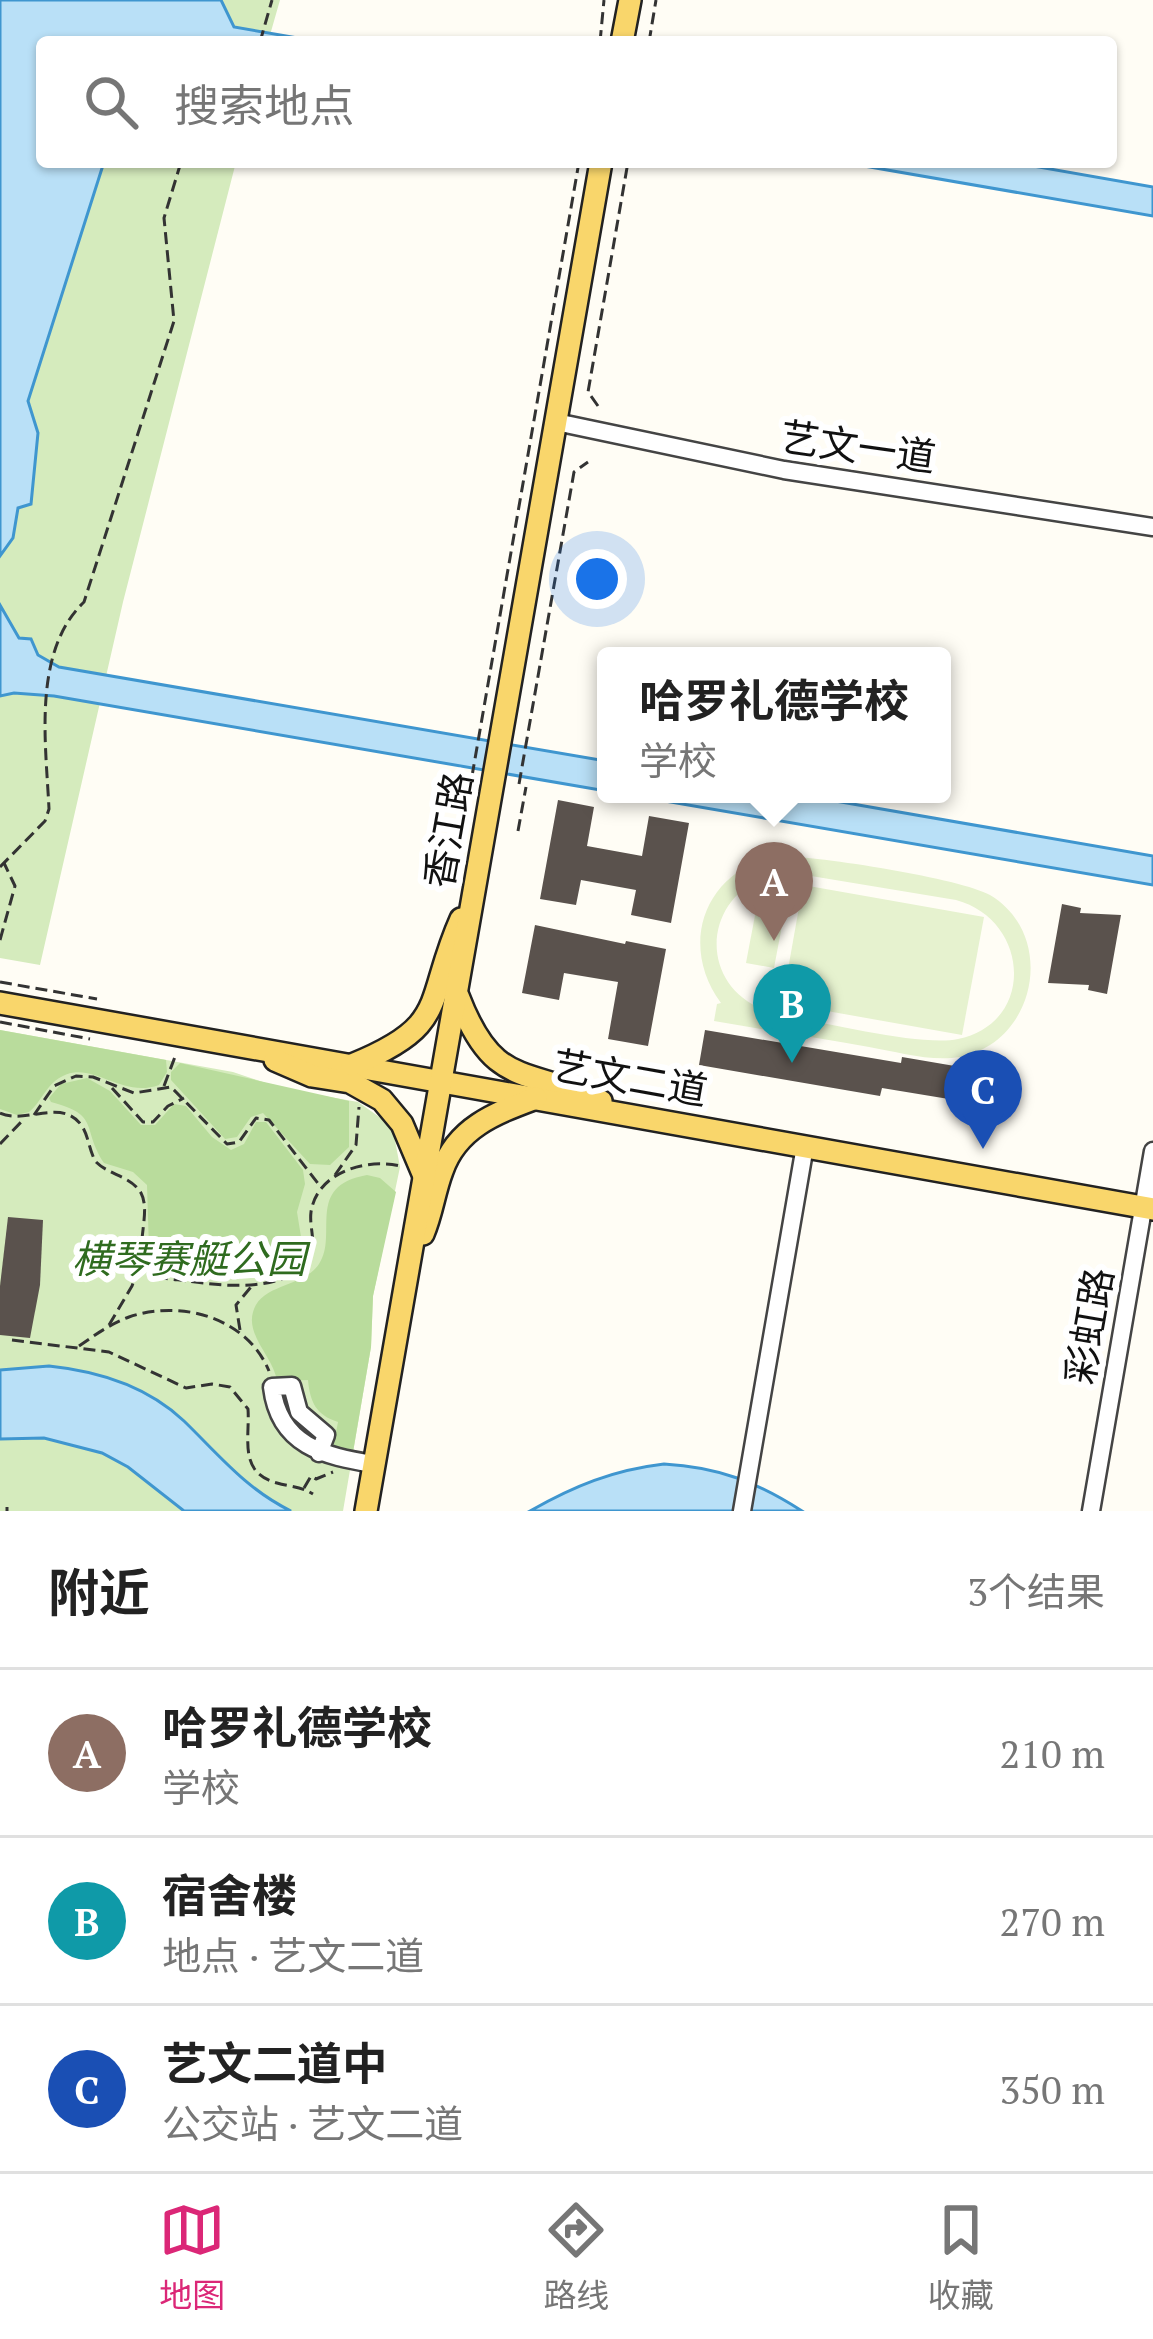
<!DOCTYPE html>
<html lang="zh">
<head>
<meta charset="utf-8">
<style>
  :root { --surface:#fff; --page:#f2f2f2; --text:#222; --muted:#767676; --line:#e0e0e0; --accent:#db2777 }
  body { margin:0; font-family:"PT Serif","Noto Sans SC",serif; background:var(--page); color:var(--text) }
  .you { position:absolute; left:597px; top:579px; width:42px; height:42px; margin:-30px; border:9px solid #fff; border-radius:50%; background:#1a73e8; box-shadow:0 0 0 18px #1a73e833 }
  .badge { display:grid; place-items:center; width:78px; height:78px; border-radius:50%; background:var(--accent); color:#fff; font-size:39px; font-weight:700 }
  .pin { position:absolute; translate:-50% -99px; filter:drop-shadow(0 3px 6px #0008) }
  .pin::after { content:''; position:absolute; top:63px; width:42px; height:36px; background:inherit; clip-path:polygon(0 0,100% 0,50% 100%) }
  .popup { position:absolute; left:597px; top:647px; width:354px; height:156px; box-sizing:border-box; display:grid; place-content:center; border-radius:12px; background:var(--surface); filter:drop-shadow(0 3px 9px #0005); font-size:39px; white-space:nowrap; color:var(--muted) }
  .popup b { font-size:45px; color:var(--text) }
  .popup::after { content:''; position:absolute; left:50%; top:100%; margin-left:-24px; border:24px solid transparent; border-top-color:var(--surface) }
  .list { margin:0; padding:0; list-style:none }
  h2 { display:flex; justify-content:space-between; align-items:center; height:156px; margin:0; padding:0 48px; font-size:51px }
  h2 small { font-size:39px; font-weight:400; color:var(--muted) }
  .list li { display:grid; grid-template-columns:78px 1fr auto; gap:36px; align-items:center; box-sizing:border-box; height:168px; padding:0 48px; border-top:3px solid var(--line) }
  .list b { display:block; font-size:45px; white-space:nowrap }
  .list p { margin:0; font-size:39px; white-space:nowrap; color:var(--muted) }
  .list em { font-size:39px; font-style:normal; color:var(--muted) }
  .icon { flex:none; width:66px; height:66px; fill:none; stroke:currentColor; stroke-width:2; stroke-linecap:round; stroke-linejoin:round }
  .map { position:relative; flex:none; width:1153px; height:1511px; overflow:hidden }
  .search { position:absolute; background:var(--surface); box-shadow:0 3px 9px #0004; left:36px; right:36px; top:36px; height:132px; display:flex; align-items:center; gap:30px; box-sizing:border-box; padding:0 42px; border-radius:12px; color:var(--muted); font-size:45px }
  .sheet { height:660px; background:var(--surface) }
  nav { display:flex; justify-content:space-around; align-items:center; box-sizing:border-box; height:168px; border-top:3px solid var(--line); background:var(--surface); font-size:33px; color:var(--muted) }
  nav a { display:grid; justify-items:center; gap:6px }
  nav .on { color:var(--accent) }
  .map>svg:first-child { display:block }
  .green { fill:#d5ebbd }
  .forest { fill:#b9dc9c }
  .pitch { fill:#e6f2cf; fill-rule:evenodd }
  .water { fill:#b9e0f7; stroke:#3f96cf; stroke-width:3 }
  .building { fill:#5a524d }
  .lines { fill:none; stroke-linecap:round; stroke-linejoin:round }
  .minor-casing { stroke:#444; stroke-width:21 }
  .major-casing { stroke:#222; stroke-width:26 }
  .path { stroke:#333; stroke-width:3; stroke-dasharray:12 6; stroke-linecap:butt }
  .minor { stroke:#fff; stroke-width:16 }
  .major { stroke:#f9d66b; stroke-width:21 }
  .labels { text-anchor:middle; stroke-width:12; stroke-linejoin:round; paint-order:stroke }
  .street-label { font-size:39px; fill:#111; stroke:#fff }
  .park-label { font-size:39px; font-style:italic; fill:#2f6b1f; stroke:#fff }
</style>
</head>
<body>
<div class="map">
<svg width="1153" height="1511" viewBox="0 0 1153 1511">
  <rect width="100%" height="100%" fill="#fffdf5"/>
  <g class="green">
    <polygon points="0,0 280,0 268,42 42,42 42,162 236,162 123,602 40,965 0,958"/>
    <polygon points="0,1030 233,1072 284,1089 358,1102 385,1121 394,1135 400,1167 373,1296 371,1347 343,1511 0,1511"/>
  </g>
  <g class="forest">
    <path d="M0 1030 166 1060 167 1072 159 1085C118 1100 89 1054 55 1081 44 1090 40 1103 29 1112L17 1115 0 1109Z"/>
    <polygon points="180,1063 349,1101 349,1147 330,1165 310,1164 263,1113 251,1117 237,1137 225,1139 171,1080 171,1072"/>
    <path d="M87 1078 110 1091 141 1125H155L174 1104 186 1106 212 1137 231 1150 244 1144 256 1122H266L303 1170 305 1184 297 1212 302 1243 291 1261 282 1266 246 1267 212 1279C205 1278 199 1274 193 1271 174 1261 160 1272 149 1250L147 1185 133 1172 104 1163C81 1128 101 1115 51 1102L49 1098 61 1084Z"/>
    <path d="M367 1175 380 1178 396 1192 373 1296 371 1347 353 1452 332 1453 338 1422C316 1415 310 1402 308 1380L277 1381C274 1358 246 1336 253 1312 261 1283 303 1288 319 1264 339 1235 304 1186 367 1175Z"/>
  </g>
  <g class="pitch">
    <path d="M773 856C808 854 961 878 990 895 1057 935 1037 1042 960 1057 931 1062 898 1052 869 1047 817 1038 766 1030 714 1021L717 1004 721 1003C679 946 703 874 773 856ZM776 874H799L956 900C1030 920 1036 1023 958 1039 921 1047 817 1021 775 1013 696 994 698 893 776 874Z"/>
    <polygon points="803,885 984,917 962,1035 782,1003"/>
    <polygon points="756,910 784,915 774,968 746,963"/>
  </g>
  <g class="water">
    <polygon points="0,0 221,0 234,27 321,42 42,42 42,162 104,162 28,401 38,433 31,504 18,508 13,538 0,556"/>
    <polygon points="841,162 1010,162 1153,187 1153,216"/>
    <polygon points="0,605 19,638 31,639 38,655 59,667 606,761 606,791 54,696 14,693 0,696"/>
    <polygon points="624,794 795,794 1153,856 1153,885"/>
    <path d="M49 1366C98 1371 147 1386 184 1421 219 1455 246 1489 291 1511H184L128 1467 102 1453 44 1438 0 1439V1370Z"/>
    <path d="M664 1464C718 1467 757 1482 802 1511H530C574 1486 613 1470 664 1464Z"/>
  </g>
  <g class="building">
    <polygon points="558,800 594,807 587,846 642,856 649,816 689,823 671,923 631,915 636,890 581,880 576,905 540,899"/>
    <polygon points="1062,904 1081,908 1080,913 1121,915 1107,994 1088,990 1089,985 1048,983"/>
    <polygon points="535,925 625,944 626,941 666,949 648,1046 608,1039 618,982 564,973 559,1000 522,993"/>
    <polygon points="705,1030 901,1063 902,1057 984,1071 979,1104 882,1088 880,1096 699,1065"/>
    <polygon points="8,1217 43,1220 40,1285 30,1338 0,1335 0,1286"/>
  </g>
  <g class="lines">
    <g class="minor-casing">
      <g id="minor">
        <polyline points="556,422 784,470 1153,527"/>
        <path d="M319 1453 326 1435 299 1412 292 1386 272 1387C279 1446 324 1456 374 1464"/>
        <polyline points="742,1511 805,1146"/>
        <polyline points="1091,1511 1153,1151"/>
      </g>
    </g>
    <g class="major-casing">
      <g id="major">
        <polyline points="622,42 630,0"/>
        <path d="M458 996C493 1088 524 1067 601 1101"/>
        <polyline points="0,1003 1153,1209"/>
        <polyline points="275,1060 312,1076 350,1082 382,1100 402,1124 424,1176"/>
        <path d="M352 1065C451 1025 424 1002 461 919"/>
        <path d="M423 1234C432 1213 434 1192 442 1171 457 1127 496 1113 536 1098"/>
        <polyline points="366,1511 601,162"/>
      </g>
    </g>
    <g class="path">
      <polyline points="260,42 272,0"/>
      <polyline points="600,42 604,0"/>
      <polyline points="649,42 656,0"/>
      <polyline points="598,406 588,392 628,162"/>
      <polyline points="472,776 579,162"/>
      <polyline points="519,784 574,472 588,462"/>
      <polyline points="518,831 526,787"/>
      <path d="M0 867 45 821 49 809C46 744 32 652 84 602L174 321 164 218 181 162"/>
      <polyline points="0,940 15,886 4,863"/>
      <polyline points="0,982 97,999"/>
      <polyline points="0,1022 90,1039"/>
      <polyline points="164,1086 176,1054"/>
      <polyline points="112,1088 143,1122 153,1122 168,1106 184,1098"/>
      <path d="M0 1113C26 1125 62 1097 82 1126 89 1137 89 1151 96 1162 109 1175 131 1176 141 1193 153 1215 129 1257 152 1273 161 1280 177 1279 188 1281 221 1286 289 1294 309 1257 317 1242 309 1228 311 1212 317 1172 366 1158 400 1166"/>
      <polyline points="34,1115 54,1086 76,1076 93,1077 134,1093 171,1087 227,1144 239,1142 256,1118 269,1120 320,1186"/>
      <polyline points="0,1144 23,1120"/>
      <polyline points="335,1175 356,1145 359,1107"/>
      <polyline points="109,1325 132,1286 142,1258"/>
      <polyline points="240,1330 236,1305 251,1287"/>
      <path d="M12 1340 109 1352 186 1388 212 1384 230 1387 248 1409C250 1438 238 1473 277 1483 291 1487 300 1486 313 1494"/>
      <path d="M79 1346C95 1335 110 1324 129 1317 182 1299 247 1318 269 1371"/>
      <polyline points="304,1488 311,1476 316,1479 333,1472"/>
      <polyline points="7,1507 7,1511"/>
    </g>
    <use href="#minor" class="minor"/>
    <use href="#major" class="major"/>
  </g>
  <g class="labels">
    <g class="street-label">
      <text transform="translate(858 447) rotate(8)" y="14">艺文一道</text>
      <text transform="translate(448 830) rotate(-80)" y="14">香江路</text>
      <text transform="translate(630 1078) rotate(10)" y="14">艺文二道</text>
      <text transform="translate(1089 1326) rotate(-80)" y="14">彩虹路</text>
    </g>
    <g class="park-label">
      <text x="189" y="1273">横琴赛艇公园</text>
    </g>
  </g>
</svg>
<div class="you"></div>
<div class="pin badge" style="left:774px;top:941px;background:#8d6e63">A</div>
<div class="popup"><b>哈罗礼德学校</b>学校</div>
<div class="pin badge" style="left:792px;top:1063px;background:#0f9aa8">B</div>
<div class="pin badge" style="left:983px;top:1149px;background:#1a4fb4">C</div>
<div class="search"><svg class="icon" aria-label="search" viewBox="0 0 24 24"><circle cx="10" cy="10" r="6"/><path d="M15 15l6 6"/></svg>搜索地点</div>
</div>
<section class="sheet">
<h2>附近<small>3个结果</small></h2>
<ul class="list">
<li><span class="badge" style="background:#8d6e63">A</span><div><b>哈罗礼德学校</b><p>学校</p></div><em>210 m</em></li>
<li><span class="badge" style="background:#0f9aa8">B</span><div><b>宿舍楼</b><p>地点 · 艺文二道</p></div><em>270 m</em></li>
<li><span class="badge" style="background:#1a4fb4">C</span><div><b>艺文二道中</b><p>公交站 · 艺文二道</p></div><em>350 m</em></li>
</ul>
</section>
<nav>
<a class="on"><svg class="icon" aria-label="map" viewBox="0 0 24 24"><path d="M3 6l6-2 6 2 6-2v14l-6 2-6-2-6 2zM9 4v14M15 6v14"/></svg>地图</a>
<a><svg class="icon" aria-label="directions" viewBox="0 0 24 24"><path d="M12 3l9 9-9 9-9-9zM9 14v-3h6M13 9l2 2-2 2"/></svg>路线</a>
<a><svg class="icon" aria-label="saved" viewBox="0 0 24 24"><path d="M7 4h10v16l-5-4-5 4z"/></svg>收藏</a>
</nav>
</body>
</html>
